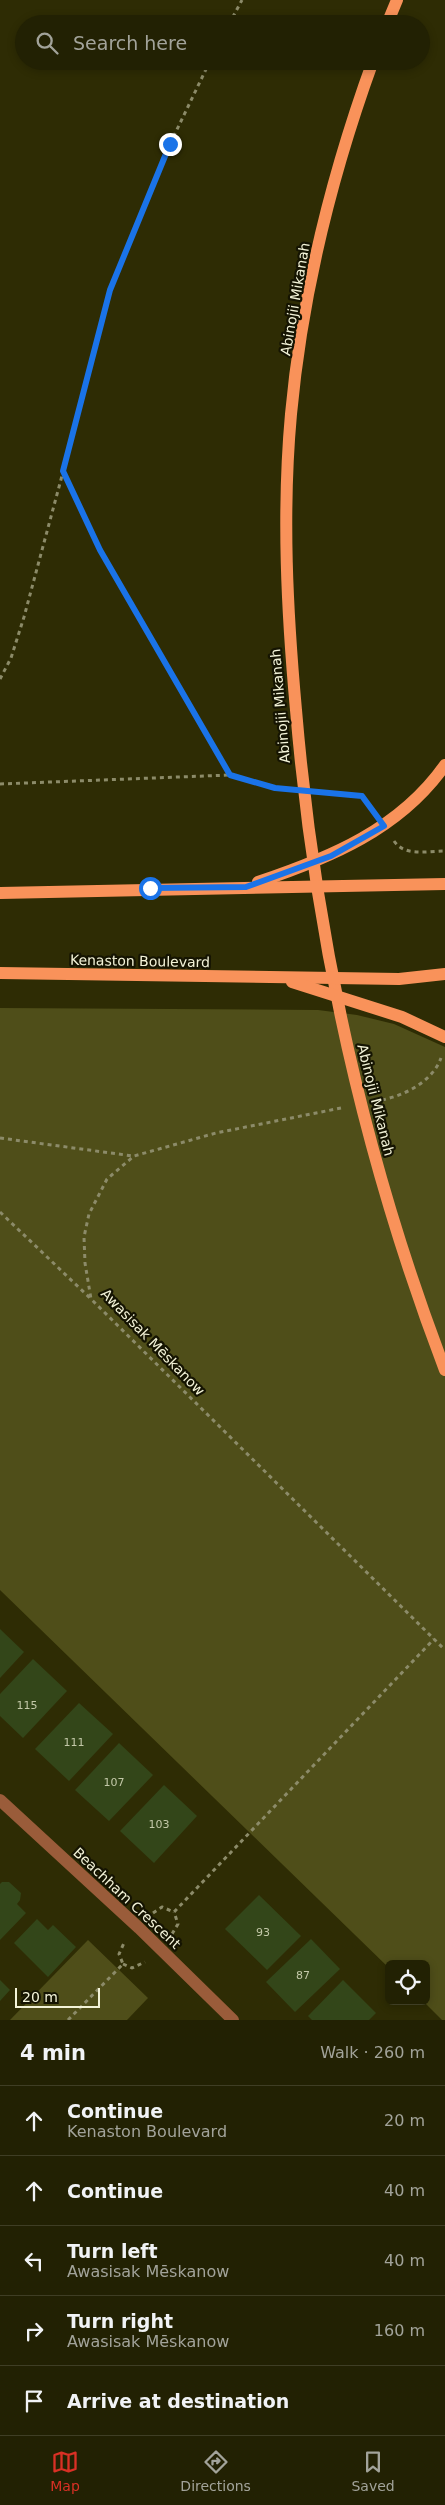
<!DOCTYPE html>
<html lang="en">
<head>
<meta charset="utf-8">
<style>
  :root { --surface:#222103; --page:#2a290d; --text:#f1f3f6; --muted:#a2a39a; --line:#3f3e25; --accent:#d93025 }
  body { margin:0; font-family:"DejaVu Sans",sans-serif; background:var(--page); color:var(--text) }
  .controls { position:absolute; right:15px; bottom:15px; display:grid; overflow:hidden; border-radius:8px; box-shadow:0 2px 8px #0003 }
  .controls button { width:45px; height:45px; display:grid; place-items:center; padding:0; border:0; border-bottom:1px solid var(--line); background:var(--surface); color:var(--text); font:25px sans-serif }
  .scale { position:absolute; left:15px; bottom:12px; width:85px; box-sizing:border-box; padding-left:5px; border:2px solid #f3f3d8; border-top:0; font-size:14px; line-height:18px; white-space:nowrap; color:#f3f3d8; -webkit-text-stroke:4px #151402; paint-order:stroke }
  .stop { position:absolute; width:15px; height:15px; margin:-11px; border:4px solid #1a73e8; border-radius:50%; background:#fff }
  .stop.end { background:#1a73e8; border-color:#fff; box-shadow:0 1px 5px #0008 }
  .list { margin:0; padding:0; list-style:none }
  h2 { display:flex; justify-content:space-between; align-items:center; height:65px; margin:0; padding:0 20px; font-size:21px }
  h2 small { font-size:16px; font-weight:400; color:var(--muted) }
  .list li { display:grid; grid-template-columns:32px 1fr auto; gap:15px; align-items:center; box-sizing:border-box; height:70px; padding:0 20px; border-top:1px solid var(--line) }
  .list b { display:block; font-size:19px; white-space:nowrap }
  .list p { margin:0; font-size:16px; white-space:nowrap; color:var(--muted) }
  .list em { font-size:16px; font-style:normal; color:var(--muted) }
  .icon { flex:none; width:28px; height:28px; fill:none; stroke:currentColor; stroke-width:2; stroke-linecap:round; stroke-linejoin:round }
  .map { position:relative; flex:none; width:445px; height:2020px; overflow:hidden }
  .search { position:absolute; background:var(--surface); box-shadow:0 2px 8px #0003; left:15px; right:15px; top:15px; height:55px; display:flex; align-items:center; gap:12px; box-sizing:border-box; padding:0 18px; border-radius:28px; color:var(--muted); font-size:19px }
  .sheet { height:415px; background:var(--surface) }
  nav { display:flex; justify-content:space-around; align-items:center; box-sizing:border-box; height:70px; border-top:1px solid var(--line); background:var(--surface); font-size:14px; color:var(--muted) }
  nav a { display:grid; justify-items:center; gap:2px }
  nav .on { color:var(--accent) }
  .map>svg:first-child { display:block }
  .green { fill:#4f4e19 }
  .building { fill:#334619 }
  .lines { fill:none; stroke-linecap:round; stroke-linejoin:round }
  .path { stroke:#8c8b69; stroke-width:3; stroke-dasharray:4 4; stroke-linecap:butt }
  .minor { stroke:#9a5c3a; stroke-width:12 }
  .primary { stroke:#f9925a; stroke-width:12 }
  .route { stroke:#1a73e8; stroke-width:6 }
  .labels { text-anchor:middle; stroke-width:4.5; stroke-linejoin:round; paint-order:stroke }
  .number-label { font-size:11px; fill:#c3c8a8 }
  .street-label { font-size:14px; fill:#f3f3d8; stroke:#151402 }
</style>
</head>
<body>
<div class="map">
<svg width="445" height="2020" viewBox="0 0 445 2020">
  <rect width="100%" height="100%" fill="#2e2c04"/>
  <g class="green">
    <polygon points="0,1008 318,1010 357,1015 394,1024 445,1047 445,2020 442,2020 423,2001 426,2001 426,1964 389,1964 389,1968 0,1590"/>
    <polygon points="88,1940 148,1998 127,2020 10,2020"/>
  </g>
  <g class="building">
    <polygon points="0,1629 24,1652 0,1678"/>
    <polygon points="33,1659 67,1691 23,1738 0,1716 0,1694"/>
    <polygon points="79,1703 113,1734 69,1781 35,1749"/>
    <polygon points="119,1743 153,1775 109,1821 75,1790"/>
    <polygon points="164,1785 197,1816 154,1863 120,1831"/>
    <polygon points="2,1882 9,1882 21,1893 20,1900 17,1904 26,1913 0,1940 0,1884"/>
    <polygon points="259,1895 301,1936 267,1970 225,1929"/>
    <polygon points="37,1919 48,1930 53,1925 76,1947 48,1977 14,1943"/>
    <polygon points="311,1939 340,1969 295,2012 266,1982"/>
    <polygon points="0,1980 10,1990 0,2001"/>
    <polygon points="343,1980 376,2013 369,2020 312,2020 308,2016"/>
  </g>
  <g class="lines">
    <g class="path">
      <polyline points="229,24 242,0"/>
      <polyline points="210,61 170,144 110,290 63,471 100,550 230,775 283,789"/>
      <polyline points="0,679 11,658 24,617 63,472"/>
      <polyline points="0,784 230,775"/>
      <polyline points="325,793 361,796 372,809"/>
      <path d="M394 841C405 857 427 851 445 851"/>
      <path d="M382 1100C405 1095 432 1082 441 1058"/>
      <polyline points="341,1108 216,1133 134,1156 107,1179 89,1214 84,1237 85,1263 91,1299 445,1650"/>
      <polyline points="0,1138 133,1156"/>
      <polyline points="0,1212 91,1299"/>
      <polyline points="153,1913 162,1907 174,1912 434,1639"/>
      <polyline points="172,1934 178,1924 174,1912"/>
      <polyline points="123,1964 132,1968 145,1962"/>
      <polyline points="68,2020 123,1964 119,1954 124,1943"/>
    </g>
    <polyline class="minor" points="0,1800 139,1928 233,2020"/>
    <g class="primary">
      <polyline points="387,24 397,0"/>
      <path d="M373 61C332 174 302 295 291 414 282 513 287 611 296 710 315 936 364 1158 445 1370"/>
      <path d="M258 882C330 858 400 829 445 765"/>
      <polyline points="0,893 445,884"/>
      <polyline points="0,973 399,979 445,974"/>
      <polyline points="292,982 402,1017 445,1037"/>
    </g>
  </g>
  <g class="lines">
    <polyline class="route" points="150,888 246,887 331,856 384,826 362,796 275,788 230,775 100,550 63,471 110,290 170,144"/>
  </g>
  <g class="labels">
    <g class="number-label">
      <text x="27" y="1709">115</text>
      <text x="74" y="1746">111</text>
      <text x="114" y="1786">107</text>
      <text x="159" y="1828">103</text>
      <text x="263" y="1936">93</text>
      <text x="303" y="1979">87</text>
    </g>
    <g class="street-label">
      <text transform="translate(295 299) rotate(-80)" y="5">Abinojii Mikanah</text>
      <text transform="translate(280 706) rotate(-95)" y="5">Abinojii Mikanah</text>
      <text transform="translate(140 961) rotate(1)" y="5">Kenaston Boulevard</text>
      <text transform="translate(376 1100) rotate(76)" y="5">Abinojii Mikanah</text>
      <text transform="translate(153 1342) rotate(46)" y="5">Awasisak Mēskanow</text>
      <text transform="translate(127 1898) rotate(43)" y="5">Beachham Crescent</text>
    </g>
  </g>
</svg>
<div class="controls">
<button><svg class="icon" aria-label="locate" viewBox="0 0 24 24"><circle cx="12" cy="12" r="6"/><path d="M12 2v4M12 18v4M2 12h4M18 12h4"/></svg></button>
</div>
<div class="scale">20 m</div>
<div class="stop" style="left:150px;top:888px"></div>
<div class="stop end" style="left:170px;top:144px"></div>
<div class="search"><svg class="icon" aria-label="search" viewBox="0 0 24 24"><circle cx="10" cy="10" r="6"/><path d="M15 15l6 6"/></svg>Search here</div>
</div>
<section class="sheet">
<h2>4 min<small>Walk · 260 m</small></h2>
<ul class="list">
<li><svg class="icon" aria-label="ahead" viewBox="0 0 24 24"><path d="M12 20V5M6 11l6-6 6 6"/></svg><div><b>Continue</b><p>Kenaston Boulevard</p></div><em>20 m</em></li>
<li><svg class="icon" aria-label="ahead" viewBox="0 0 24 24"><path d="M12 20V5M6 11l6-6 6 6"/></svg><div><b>Continue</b></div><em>40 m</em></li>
<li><svg class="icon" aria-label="left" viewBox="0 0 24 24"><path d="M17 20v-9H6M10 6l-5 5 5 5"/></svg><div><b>Turn left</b><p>Awasisak Mēskanow</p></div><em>40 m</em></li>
<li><svg class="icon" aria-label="right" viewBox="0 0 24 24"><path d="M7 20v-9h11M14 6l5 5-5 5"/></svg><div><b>Turn right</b><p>Awasisak Mēskanow</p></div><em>160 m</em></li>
<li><svg class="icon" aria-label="arrive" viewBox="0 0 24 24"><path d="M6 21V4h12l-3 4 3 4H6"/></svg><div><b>Arrive at destination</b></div></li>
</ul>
</section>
<nav>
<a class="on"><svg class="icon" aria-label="map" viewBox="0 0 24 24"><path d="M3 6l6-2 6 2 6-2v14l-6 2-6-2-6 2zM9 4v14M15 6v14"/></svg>Map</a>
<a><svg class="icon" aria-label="directions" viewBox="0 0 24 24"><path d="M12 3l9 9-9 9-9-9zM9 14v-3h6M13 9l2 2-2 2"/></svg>Directions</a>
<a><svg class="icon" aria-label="saved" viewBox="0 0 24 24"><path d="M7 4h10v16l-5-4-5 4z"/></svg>Saved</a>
</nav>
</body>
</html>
